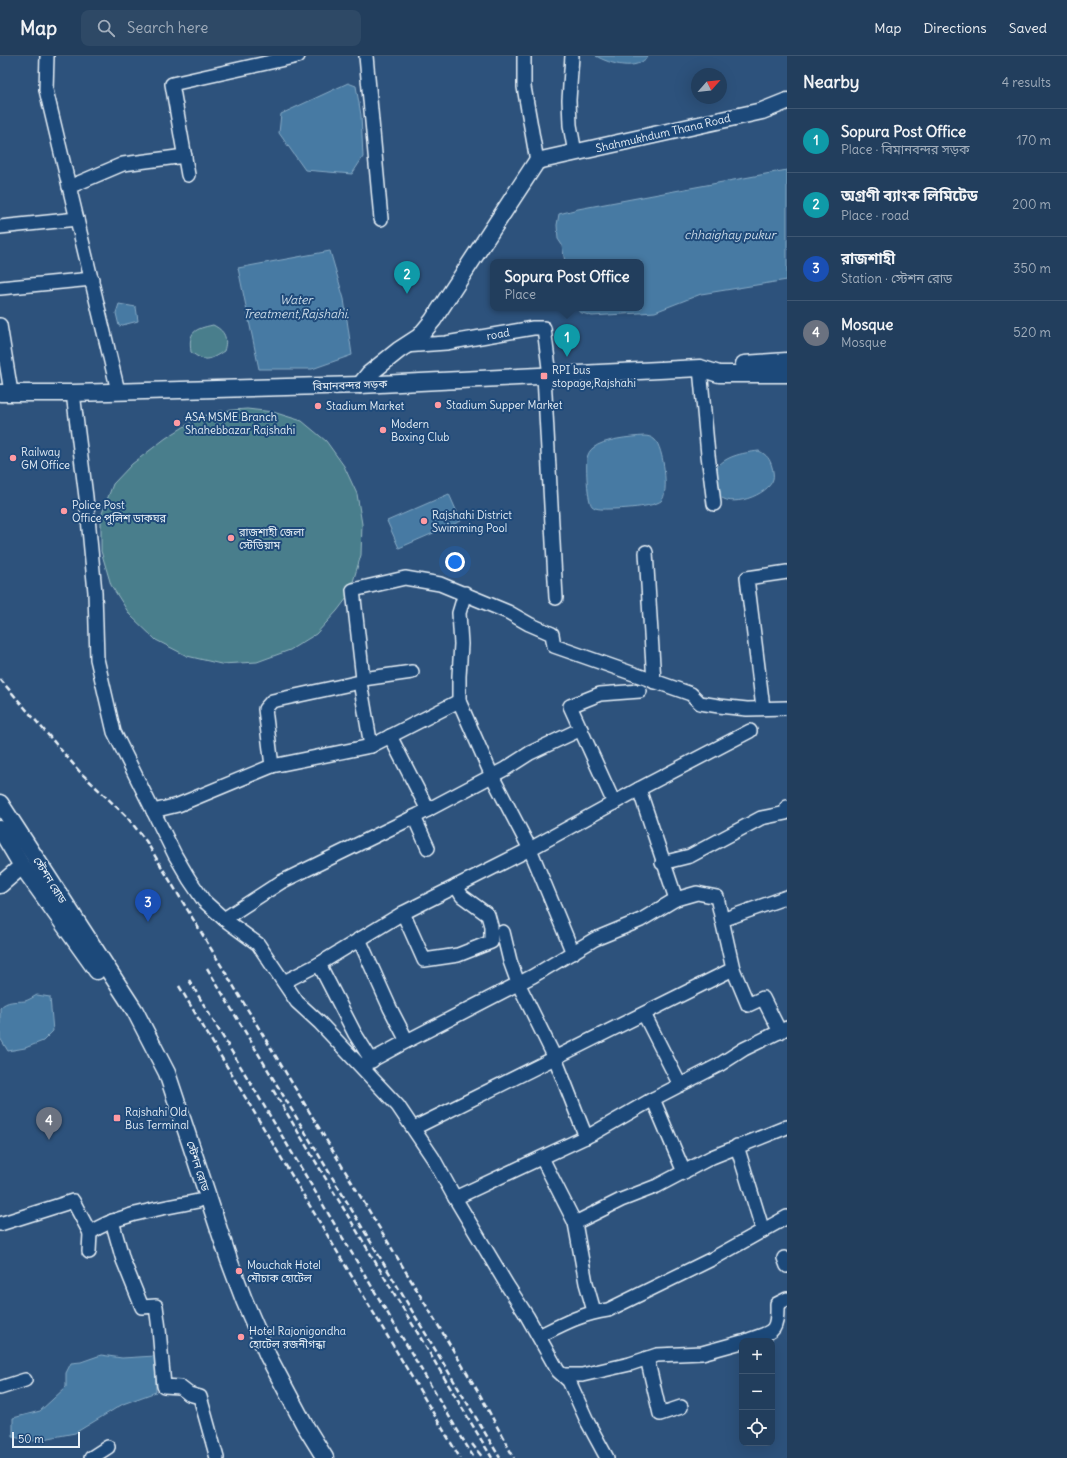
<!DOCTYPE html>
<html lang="en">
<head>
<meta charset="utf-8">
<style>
  :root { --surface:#223e5d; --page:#2e4966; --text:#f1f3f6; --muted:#a2aebc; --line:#3f5772; --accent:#bca0f2 }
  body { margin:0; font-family:Delius,"Noto Sans Bengali",sans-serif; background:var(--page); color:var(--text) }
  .controls { position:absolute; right:12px; bottom:12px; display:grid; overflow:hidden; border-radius:8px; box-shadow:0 4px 16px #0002 }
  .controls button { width:36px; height:36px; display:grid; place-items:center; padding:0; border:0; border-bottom:1px solid var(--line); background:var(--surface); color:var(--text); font:20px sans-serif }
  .compass { position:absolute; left:691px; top:12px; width:36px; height:36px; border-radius:50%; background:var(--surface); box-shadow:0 4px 16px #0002; rotate:63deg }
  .scale { position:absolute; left:12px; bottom:10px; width:68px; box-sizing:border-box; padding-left:4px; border:2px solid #e8f1f8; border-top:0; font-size:11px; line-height:14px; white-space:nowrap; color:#e8f1f8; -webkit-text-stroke:3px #1f4a7a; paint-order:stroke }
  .you { position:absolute; left:455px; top:506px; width:14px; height:14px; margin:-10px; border:3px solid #fff; border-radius:50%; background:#1a73e8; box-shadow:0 0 0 6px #1a73e833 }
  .badge { display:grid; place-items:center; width:26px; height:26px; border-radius:50%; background:var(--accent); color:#fff; font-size:13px; font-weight:700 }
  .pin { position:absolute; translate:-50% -33px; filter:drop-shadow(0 1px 2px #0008) }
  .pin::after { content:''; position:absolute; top:21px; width:14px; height:12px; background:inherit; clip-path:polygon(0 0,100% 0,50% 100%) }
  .popup { position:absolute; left:490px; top:203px; width:154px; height:52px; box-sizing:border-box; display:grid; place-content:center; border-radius:8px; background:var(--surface); filter:drop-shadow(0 1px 3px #0005); font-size:13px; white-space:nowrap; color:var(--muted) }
  .popup b { font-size:15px; color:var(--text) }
  .popup::after { content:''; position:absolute; left:50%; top:100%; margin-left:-8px; border:8px solid transparent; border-top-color:var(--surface) }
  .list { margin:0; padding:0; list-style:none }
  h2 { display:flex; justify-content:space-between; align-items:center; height:52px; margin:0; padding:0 16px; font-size:17px }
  h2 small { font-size:13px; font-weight:400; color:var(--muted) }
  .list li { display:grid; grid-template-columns:26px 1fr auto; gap:12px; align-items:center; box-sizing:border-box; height:64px; padding:0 16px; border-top:1px solid var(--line) }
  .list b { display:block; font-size:15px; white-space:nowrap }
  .list p { margin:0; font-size:13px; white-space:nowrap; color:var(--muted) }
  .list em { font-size:13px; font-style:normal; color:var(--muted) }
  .icon { flex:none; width:22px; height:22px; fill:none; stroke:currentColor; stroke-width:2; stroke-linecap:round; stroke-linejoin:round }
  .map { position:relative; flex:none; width:787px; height:1402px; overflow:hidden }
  header { display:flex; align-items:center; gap:24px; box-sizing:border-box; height:56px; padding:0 20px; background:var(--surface); border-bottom:1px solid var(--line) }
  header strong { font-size:19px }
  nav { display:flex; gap:22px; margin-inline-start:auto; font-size:14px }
  .search { width:280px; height:36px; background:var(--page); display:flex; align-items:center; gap:10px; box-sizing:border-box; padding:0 14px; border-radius:8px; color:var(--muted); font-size:15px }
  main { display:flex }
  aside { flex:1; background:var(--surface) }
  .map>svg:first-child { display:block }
  .green { fill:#497e8c; stroke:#98b8c2 }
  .water { fill:#467aa3; stroke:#87aac5 }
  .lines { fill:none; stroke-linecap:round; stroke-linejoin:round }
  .minor-casing { stroke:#e8f1f8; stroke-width:16 }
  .major-casing { stroke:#e8f1f8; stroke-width:19 }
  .minor { stroke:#1f4a7a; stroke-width:13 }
  .major { stroke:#1f4a7a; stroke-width:16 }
  .rail { stroke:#e8f1f8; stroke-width:2.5; stroke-dasharray:6 3; stroke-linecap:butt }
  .poi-dot { fill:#ff9aa2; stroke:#1f4a7a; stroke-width:1.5 }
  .labels { text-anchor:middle; stroke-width:4; stroke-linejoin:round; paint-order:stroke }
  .street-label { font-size:11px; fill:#e8f1f8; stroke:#1f4a7a }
  .poi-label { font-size:11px; fill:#e8f1f8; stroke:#1f4a7a; text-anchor:start }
  .water-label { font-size:12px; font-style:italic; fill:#d0dfeb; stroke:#1f4a7a }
</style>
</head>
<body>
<header>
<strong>Map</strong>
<div class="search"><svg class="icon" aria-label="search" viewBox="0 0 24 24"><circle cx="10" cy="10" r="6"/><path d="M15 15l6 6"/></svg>Search here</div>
<nav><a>Map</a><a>Directions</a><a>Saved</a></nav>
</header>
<main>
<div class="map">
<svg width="787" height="1402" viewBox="0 0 787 1402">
  <rect width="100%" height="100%" fill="#2d527c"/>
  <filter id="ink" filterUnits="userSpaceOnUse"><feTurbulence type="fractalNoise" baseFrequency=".025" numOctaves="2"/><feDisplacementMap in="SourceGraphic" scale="8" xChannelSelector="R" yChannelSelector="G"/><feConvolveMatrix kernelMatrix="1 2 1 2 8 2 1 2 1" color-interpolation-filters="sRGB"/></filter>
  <g filter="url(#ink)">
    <g class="green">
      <path d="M213 269C225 275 228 282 224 295 210 304 205 307 191 296 188 275 195 273 213 269Z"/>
      <polygon points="247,353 273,356 302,365 326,385 344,410 357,438 362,468 361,499 352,529 353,534 337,555 316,578 290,594 257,606 221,608 187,600 156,584 130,559 111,529 101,495 101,460 113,428 132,408 166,382 198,362 220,355"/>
    </g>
    <g class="water">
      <path d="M596 0H648C637 16 610 8 596 0Z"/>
      <polygon points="348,27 356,30 361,59 363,101 352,118 305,114 279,77 281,58"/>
      <polygon points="787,114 787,224 701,238 655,256 592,260 579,256 579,252 641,252 641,206 565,206 562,189 558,183 557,169 559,158 578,153"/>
      <polygon points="330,195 344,243 352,299 312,313 259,313 238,212"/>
      <polygon points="119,248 136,251 138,265 119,270 116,257"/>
      <path d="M644 380C648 380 652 381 655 384 663 391 670 438 661 445 653 451 621 453 610 453 605 453 596 454 592 450 587 444 586 410 587 402 588 398 590 394 593 392 604 383 630 381 644 380Z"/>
      <path d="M759 395C767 399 770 403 772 411 773 414 774 420 773 423 769 439 728 454 718 438 715 432 714 423 713 417 722 400 742 397 759 395Z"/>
      <polygon points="449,438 461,465 399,492 387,465"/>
      <path d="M37 939 50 941 53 975 43 985 25 992 8 995 0 982V952C7 944 16 946 25 945 29 944 33 941 37 939Z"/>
      <polygon points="101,1299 122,1302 155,1300 156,1336 123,1348 75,1377 33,1385 13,1381 13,1362 40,1355 66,1331 66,1317 71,1307 81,1306"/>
    </g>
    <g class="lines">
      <g class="minor-casing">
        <g id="minor">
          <polyline points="47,0 46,34 118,335"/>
          <polyline points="366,0 381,163"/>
          <polyline points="524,0 524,31 537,105"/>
          <polyline points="572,0 569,44 570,69 575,97"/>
          <polyline points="188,119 172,28 298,0"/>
          <polyline points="69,131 123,108 185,100"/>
          <polyline points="0,171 77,163"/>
          <polyline points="0,232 92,223"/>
          <polyline points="0,269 11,336"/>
          <polyline points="404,290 446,287 533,272 544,272 550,320"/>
          <polyline points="700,312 708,399 714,448"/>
          <polyline points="544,320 556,542"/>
          <polyline points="73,337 86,441 95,536 97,603 114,676 175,799 189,823 204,845 224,863 258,888 297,946 320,967 398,1050 433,1102 455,1142 507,1229 527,1260 558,1315 569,1325 588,1367 607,1402"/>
          <polyline points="646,496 654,626"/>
          <polyline points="465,537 459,557 461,588 459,620 459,645 492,720 530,793 573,897"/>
          <polyline points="363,623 412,616"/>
          <polyline points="360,626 363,623 353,534 405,522 440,528 508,556 529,568 552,578 554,590 691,638 700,647 719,650 747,653 787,652"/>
          <polyline points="763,652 747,522 787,516"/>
          <polyline points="390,680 428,754"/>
          <polyline points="272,710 371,690 459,645"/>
          <polyline points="639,733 676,843"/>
          <polyline points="614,747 570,650 600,638 640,635"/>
          <polyline points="153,755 178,749 272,710 265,653 272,645 360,626 371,690"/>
          <polyline points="414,761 428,792"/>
          <polyline points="662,807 690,800 761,762 786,757 787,751"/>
          <polyline points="403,857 424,904 458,899 491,886 491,870 488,859 462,840 456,830"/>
          <polyline points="224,863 281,826 418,759 505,713 530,697 581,673"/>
          <polyline points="503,876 510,905 518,927 555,1002 586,1081"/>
          <polyline points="359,883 390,952 407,985"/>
          <polyline points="319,908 355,978 372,1005"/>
          <polyline points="284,926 319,908 403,857 530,793 639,733 750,675"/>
          <polyline points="644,958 680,1029"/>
          <polyline points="780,976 763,942 748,949 733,913 722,864 787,841"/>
          <polyline points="361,1010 407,985 533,920 595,883 641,864 676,843 697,837 717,841 722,864"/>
          <polyline points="653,1043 684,1116"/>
          <polyline points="414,1072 733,913"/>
          <polyline points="737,1090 763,1175"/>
          <polyline points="542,1102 575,1167 586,1227 594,1255"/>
          <polyline points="455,1142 594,1077 653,1043 719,1009 744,993 787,972"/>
          <polyline points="112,1165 123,1204 142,1251 156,1250 159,1273 164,1330 180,1331 189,1338 200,1341 217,1402"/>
          <polyline points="575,1167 621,1144 657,1130 712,1101 787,1071"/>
          <polyline points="0,1168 73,1145 90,1177"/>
          <path d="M89 1196 90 1177C116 1158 166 1152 198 1145"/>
          <polyline points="784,1202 787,1210"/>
          <path d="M539 1280C561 1269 583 1257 608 1254L712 1203 787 1161"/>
          <path d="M746 1285C771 1275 778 1280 777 1248L787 1243"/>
          <polyline points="647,1302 660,1358 681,1351"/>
          <polyline points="564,1319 582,1319 630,1308 657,1299 702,1297 742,1286"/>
          <polyline points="0,1332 25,1324"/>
          <polyline points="91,1402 108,1391"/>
        </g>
      </g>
      <g class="major-casing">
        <g id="major">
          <polyline points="744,308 787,305"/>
          <polyline points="360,329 369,318 399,294 419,281 433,264 537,105 762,55 787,45"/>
          <polyline points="0,337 73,337 360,329 700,312 719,318 787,318"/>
          <polyline points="0,747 135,955 167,1017 229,1204 244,1244 268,1300 304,1368 325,1402"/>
          <polyline points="0,773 22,810 97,915"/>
          <polyline points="0,829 22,810"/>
        </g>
      </g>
      <use href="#minor" class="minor"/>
      <use href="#major" class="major"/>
      <g class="rail">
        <polyline points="0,623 80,716 127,761 146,785 479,1337 514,1402"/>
        <polyline points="207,912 500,1402"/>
        <polyline points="189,924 474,1402"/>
        <polyline points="179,930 460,1402"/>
        <polyline points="273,1034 492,1402"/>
        <polyline points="472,1388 483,1402"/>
      </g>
    </g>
  </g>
  <g class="poi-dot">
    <rect x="540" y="316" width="8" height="8" rx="2"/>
    <circle cx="438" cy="349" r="4"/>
    <circle cx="318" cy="350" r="4"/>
    <circle cx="177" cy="367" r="4"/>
    <circle cx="383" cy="374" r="4"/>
    <circle cx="13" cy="402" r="4"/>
    <circle cx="64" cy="455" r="4"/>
    <circle cx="424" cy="465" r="4"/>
    <circle cx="231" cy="482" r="4"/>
    <rect x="113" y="1058" width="8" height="8" rx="2"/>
    <circle cx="239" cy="1215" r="4"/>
    <circle cx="241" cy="1281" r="4"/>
  </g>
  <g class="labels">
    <g class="street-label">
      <text transform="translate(663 77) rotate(-13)" y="4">Shahmukhdum Thana Road</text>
      <text transform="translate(498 278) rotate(-10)" y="4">road</text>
      <text transform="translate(350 329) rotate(-2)" y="4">বিমানবন্দর সড়ক</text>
      <text transform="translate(50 824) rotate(58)" y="4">স্টেশন রোড</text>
      <text transform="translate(198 1110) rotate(72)" y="4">স্টেশন রোড</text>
    </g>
    <g class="poi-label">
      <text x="552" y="318">RPI bus<tspan x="552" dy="13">stopage,Rajshahi</tspan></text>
      <text x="446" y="353">Stadium Supper Market</text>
      <text x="326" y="354">Stadium Market</text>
      <text x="185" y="365">ASA MSME Branch<tspan x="185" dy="13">Shahebbazar Rajshahi</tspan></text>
      <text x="391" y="372">Modern<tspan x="391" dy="13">Boxing Club</tspan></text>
      <text x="21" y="400">Railway<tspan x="21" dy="13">GM Office</tspan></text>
      <text x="72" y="453">Police Post<tspan x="72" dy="13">Office পুলিশ ডাকঘর</tspan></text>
      <text x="432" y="463">Rajshahi District<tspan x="432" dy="13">Swimming Pool</tspan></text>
      <text x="239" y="480">রাজশাহী জেলা<tspan x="239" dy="13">স্টেডিয়াম</tspan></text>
      <text x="125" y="1060">Rajshahi Old<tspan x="125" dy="13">Bus Terminal</tspan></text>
      <text x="247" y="1213">Mouchak Hotel<tspan x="247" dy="13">মৌচাক হোটেল</tspan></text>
      <text x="249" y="1279">Hotel Rajonigondha<tspan x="249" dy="13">হোটেল রজনীগন্ধা</tspan></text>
    </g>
    <g class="water-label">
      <text x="730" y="183">chhaighay pukur</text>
      <text x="296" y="248">Water<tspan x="296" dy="14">Treatment,Rajshahi.</tspan></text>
    </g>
  </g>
</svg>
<div class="controls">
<button>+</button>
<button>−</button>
<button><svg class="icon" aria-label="locate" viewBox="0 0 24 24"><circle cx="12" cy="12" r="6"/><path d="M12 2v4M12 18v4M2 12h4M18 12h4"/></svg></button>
</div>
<svg class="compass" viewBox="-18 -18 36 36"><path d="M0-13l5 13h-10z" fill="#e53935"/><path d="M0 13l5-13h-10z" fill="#a2aebc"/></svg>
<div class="scale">50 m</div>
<div class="you"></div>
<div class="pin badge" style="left:567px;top:301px;background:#0f9aa8">1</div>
<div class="popup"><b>Sopura Post Office</b>Place</div>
<div class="pin badge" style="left:407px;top:238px;background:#0f9aa8">2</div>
<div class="pin badge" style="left:148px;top:866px;background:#1a4fb4">3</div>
<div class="pin badge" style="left:49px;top:1084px;background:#6b7280">4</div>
</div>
<aside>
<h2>Nearby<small>4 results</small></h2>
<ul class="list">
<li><span class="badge" style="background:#0f9aa8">1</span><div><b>Sopura Post Office</b><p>Place · বিমানবন্দর সড়ক</p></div><em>170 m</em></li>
<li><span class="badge" style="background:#0f9aa8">2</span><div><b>অগ্রণী ব্যাংক লিমিটেড</b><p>Place · road</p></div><em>200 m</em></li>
<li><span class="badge" style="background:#1a4fb4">3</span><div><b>রাজশাহী</b><p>Station · স্টেশন রোড</p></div><em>350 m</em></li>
<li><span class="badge" style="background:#6b7280">4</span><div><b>Mosque</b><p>Mosque</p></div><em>520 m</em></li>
</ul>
</aside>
</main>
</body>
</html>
